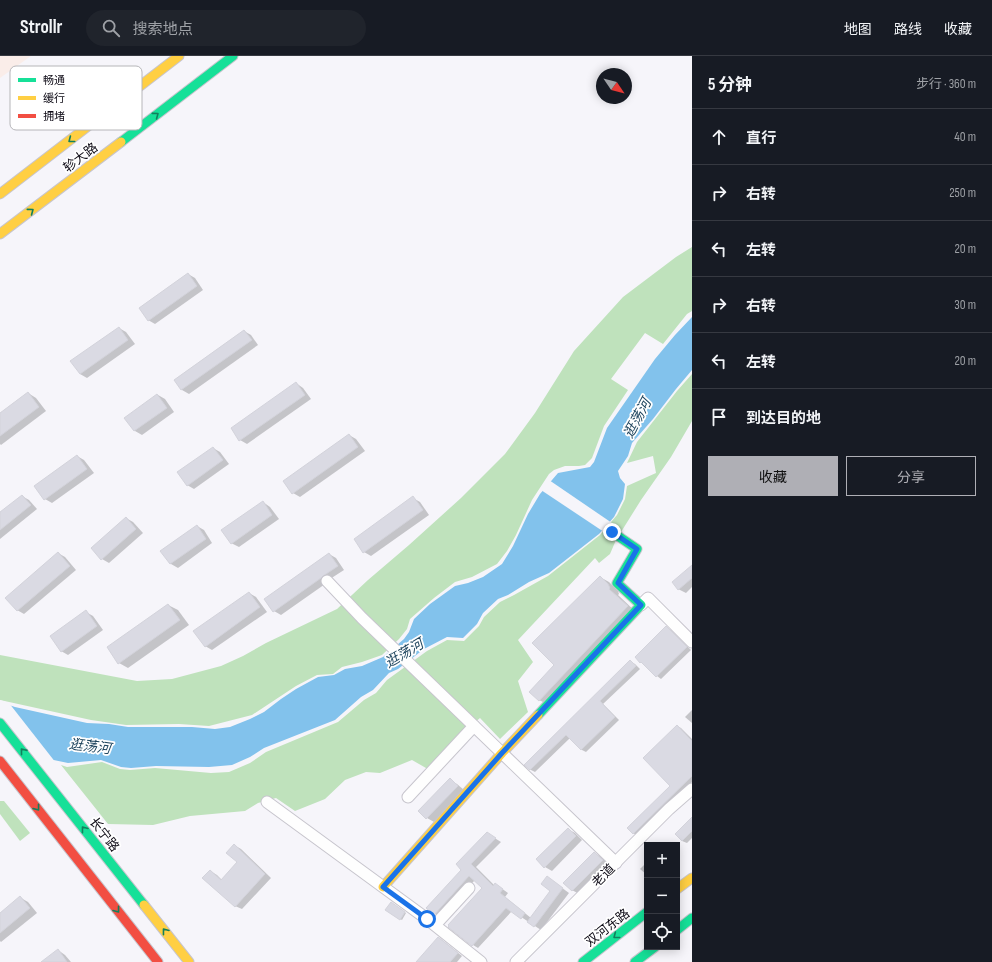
<!DOCTYPE html>
<html lang="zh">
<head>
<meta charset="utf-8">
<style>
  :root { --surface:#171b24; --page:#20242c; --text:#f1f3f6; --muted:#9ea1a6; --line:#363941; --accent:#afafb5 }
  body { margin:0; font-family:"Sofia Sans Condensed","Noto Sans SC",sans-serif; background:var(--page); color:var(--text) }
  .controls { position:absolute; right:12px; bottom:12px; display:grid; overflow:hidden; border-radius:0px; box-shadow:0 2px 10px #0003 }
  .controls button { width:36px; height:36px; display:grid; place-items:center; padding:0; border:0; border-bottom:1px solid var(--line); background:var(--surface); color:var(--text); font:20px sans-serif }
  .compass { position:absolute; left:596px; top:12px; width:36px; height:36px; border-radius:50%; background:var(--surface); box-shadow:0 2px 10px #0003; rotate:125deg }
  .stop { position:absolute; width:12px; height:12px; margin:-9px; border:3px solid #1a73e8; border-radius:50%; background:#fff }
  .stop.end { background:#1a73e8; border-color:#fff; box-shadow:0 1px 4px #0008 }
  .list { margin:0; padding:0; list-style:none }
  h2 { display:flex; justify-content:space-between; align-items:center; height:52px; margin:0; padding:0 16px; font-size:17px }
  h2 small { font-size:13px; font-weight:400; color:var(--muted) }
  .list li { display:grid; grid-template-columns:26px 1fr auto; gap:12px; align-items:center; box-sizing:border-box; height:56px; padding:0 16px; border-top:1px solid var(--line) }
  .list b { display:block; font-size:15px; white-space:nowrap }
  .list em { font-size:13px; font-style:normal; color:var(--muted) }
  .actions { display:flex; gap:8px; padding:12px 16px }
  .actions a { flex:1; padding:9px 0; border:1px solid var(--accent); border-radius:0px; text-align:center; font-size:14px; color:var(--accent) }
  .actions .main { background:var(--accent); color:#111 }
  .icon { flex:none; width:22px; height:22px; fill:none; stroke:currentColor; stroke-width:2; stroke-linecap:round; stroke-linejoin:round }
  .map { position:relative; flex:none; width:692px; height:906px; overflow:hidden }
  header { display:flex; align-items:center; gap:24px; box-sizing:border-box; height:56px; padding:0 20px; background:var(--surface); border-bottom:1px solid var(--line) }
  header strong { font-size:19px }
  nav { display:flex; gap:22px; margin-inline-start:auto; font-size:14px }
  .search { width:280px; height:36px; background:var(--page); display:flex; align-items:center; gap:10px; box-sizing:border-box; padding:0 14px; border-radius:22px; color:var(--muted); font-size:15px }
  main { display:flex }
  aside { flex:1; background:var(--surface) }
  .map>svg:first-child { display:block }
  .industrial { fill:#faede9 }
  .forest { fill:#bfe2bc }
  .water { fill:#82c2ec }
  .pier { fill:#f6f5fa }
  .shadow { fill:#0003 }
  .building { fill:#dadae3; stroke:#d3d3db }
  .lines { fill:none; stroke-linecap:round; stroke-linejoin:round }
  .street-casing { stroke:#c7c5cd; stroke-width:13 }
  .fast-casing { stroke:#c7c5cd; stroke-width:11 }
  .slow-casing { stroke:#c7c5cd; stroke-width:11 }
  .jam-casing { stroke:#c7c5cd; stroke-width:11 }
  .street { stroke:#fefefe; stroke-width:11 }
  .fast { stroke:#16e098; stroke-width:9 }
  .slow { stroke:#ffcf43; stroke-width:9 }
  .jam { stroke:#f24e42; stroke-width:9 }
  .oneway { stroke:#12805d }
  .route { stroke:#1a73e8; stroke-width:5 }
  .labels { text-anchor:middle; stroke-width:3.5; stroke-linejoin:round; paint-order:stroke }
  .street-label { font-size:13px; fill:#0d0a15; stroke:#fff }
  .water-label { font-size:14px; font-style:italic; fill:#1f455e; stroke:#fff }
  .key { fill:#fff; stroke:#b6b6b9; stroke-width:1 }
  .key-label { font-size:11px; fill:#0d0a15 }
</style>
</head>
<body>
<header>
<strong>Strollr</strong>
<div class="search"><svg class="icon" aria-label="search" viewBox="0 0 24 24"><circle cx="10" cy="10" r="6"/><path d="M15 15l6 6"/></svg>搜索地点</div>
<nav><a>地图</a><a>路线</a><a>收藏</a></nav>
</header>
<main>
<div class="map">
<svg width="692" height="906" viewBox="0 0 692 906">
  <rect width="100%" height="100%" fill="#f6f5fa"/>
  <polygon class="industrial" points="0,0 31,0 0,22"/>
  <g class="forest">
    <polygon points="692,191 692,255 687,258 663,288 645,277 611,323 628,334 604,370 592,402 585,409 579,410 565,410 554,414 549,418 532,444 516,479 507,495 497,508 472,521 455,526 434,542 410,563 407,573 399,583 382,599 362,606 342,611 333,618 317,619 296,630 252,659 209,670 179,668 126,669 91,664 0,644 0,599 137,625 172,623 221,610 243,600 266,587 337,553 368,524 409,489 461,442 505,398 535,357 574,295 623,241 676,201"/>
    <polygon points="692,318 692,365 671,401 641,444 616,484 610,498 599,507 595,502 518,584 533,606 518,625 528,656 500,683 480,662 467,673 430,713 426,712 412,704 380,717 366,716 345,724 325,743 295,755 276,742 258,747 245,755 190,760 153,769 108,768 61,709 67,711 102,706 120,713 130,714 155,712 211,717 229,716 250,707 266,696 338,666 364,644 376,637 387,624 427,595 447,584 464,585 479,570 484,561 500,546 514,539 548,520 600,479 617,459 625,443 627,430 656,417 653,400 627,407 637,386 677,335"/>
    <polygon points="0,745 4,745 30,777 20,785 0,758"/>
  </g>
  <polygon class="water" points="692,261 692,314 676,333 653,363 632,387 628,400 618,415 620,422 625,428 623,443 614,461 599,478 549,517 529,526 508,539 498,543 483,557 477,568 463,582 447,581 424,593 398,613 389,617 373,634 361,641 335,664 264,692 250,701 232,709 209,711 156,710 131,712 121,711 101,704 68,707 44,702 0,646 15,651 87,667 109,668 128,671 192,671 215,673 230,671 250,663 264,656 281,643 296,633 318,621 334,619 345,613 362,610 383,601 404,583 409,576 414,563 430,548 455,530 468,527 483,521 502,508 513,490 528,458 540,438 558,417 590,411 594,406 607,372 655,303 675,279"/>
  <g class="pier">
    <polygon points="549,424 612,467 604,476 541,434"/>
    <polygon points="0,644 9,647 56,707 0,696"/>
  </g>
  <g class="shadow">
    <polygon points="188,218 195,222 203,234 155,268 148,264"/>
    <polygon points="119,272 126,276 135,288 87,322 80,318"/>
    <polygon points="244,275 251,279 258,289 189,338 182,334 175,324"/>
    <polygon points="296,327 303,332 311,343 247,388 240,384 232,373"/>
    <polygon points="28,337 36,342 46,355 1,389 0,388 0,358"/>
    <polygon points="158,339 165,343 174,356 142,379 135,375 125,362"/>
    <polygon points="349,379 356,383 365,395 300,441 293,437"/>
    <polygon points="213,392 220,396 229,408 194,433 187,429"/>
    <polygon points="77,400 84,404 94,417 52,447 45,443"/>
    <polygon points="22,440 29,444 37,453 0,483 0,458"/>
    <polygon points="413,442 420,446 429,459 371,500 364,496"/>
    <polygon points="263,446 270,451 279,463 239,491 231,487"/>
    <polygon points="126,462 133,466 143,477 109,507 102,503"/>
    <polygon points="197,470 204,474 212,487 178,512 171,508 162,495"/>
    <polygon points="58,497 65,501 76,514 24,558 17,554"/>
    <polygon points="329,498 336,502 344,514 330,523 328,526 281,559 274,555"/>
    <polygon points="692,510 692,531 686,537 678,533"/>
    <polygon points="600,521 609,526 618,535 619,538 618,539 636,556 549,649 539,644 556,609"/>
    <polygon points="249,537 256,541 267,556 212,594 205,590"/>
    <polygon points="168,549 178,554 189,569 128,612 119,607"/>
    <polygon points="86,556 93,560 103,574 68,599 61,595"/>
    <polygon points="666,571 671,574 691,594 661,623 657,620 645,608 641,606"/>
    <polygon points="630,605 635,608 640,613 603,648 619,664 586,696 582,694 570,682 535,716 531,714 526,709"/>
    <polygon points="692,654 692,667 685,661"/>
    <polygon points="677,670 681,672 692,683 692,726 638,780 633,777 671,730"/>
    <polygon points="450,724 457,728 464,734 434,766 427,762"/>
    <polygon points="692,762 692,782 687,787 682,785"/>
    <polygon points="568,773 575,777 582,784 552,815 545,811"/>
    <polygon points="493,781 501,786 476,811 495,830 501,832 508,837 505,841 531,862 552,835 554,826 569,837 541,874 512,855 478,892 473,889 449,871 483,832 475,824 440,861 435,858 428,852"/>
    <polygon points="234,789 241,793 271,822 242,853 235,850 210,815 217,819 222,824 238,806"/>
    <polygon points="594,797 601,801 609,808 579,838 572,834"/>
    <polygon points="647,806 647,819 640,813"/>
    <polygon points="21,842 28,846 37,857 1,886 0,885 0,858"/>
    <polygon points="391,847 406,857 402,864 387,854"/>
    <polygon points="439,882 462,900 457,906 417,906"/>
    <polygon points="58,894 65,899 71,906 43,906"/>
  </g>
  <g class="building">
    <polygon points="188,217 197,230 148,265 139,252"/>
    <polygon points="119,271 128,284 80,318 70,305"/>
    <polygon points="244,274 252,284 181,334 174,324"/>
    <polygon points="296,326 305,339 239,385 231,372"/>
    <polygon points="28,336 39,351 0,380 0,357"/>
    <polygon points="157,338 167,352 134,375 124,362"/>
    <polygon points="349,378 358,391 292,438 283,425"/>
    <polygon points="213,391 223,404 187,430 177,416"/>
    <polygon points="77,399 87,413 44,444 34,430"/>
    <polygon points="22,439 31,449 0,474 0,456"/>
    <polygon points="413,440 423,454 363,497 354,483"/>
    <polygon points="263,445 272,459 231,488 221,474"/>
    <polygon points="126,461 136,473 101,504 91,492"/>
    <polygon points="197,469 206,483 170,508 160,495"/>
    <polygon points="58,496 70,510 17,555 5,542"/>
    <polygon points="329,497 338,510 323,520 321,522 273,556 264,543"/>
    <polygon points="692,509 692,522 678,534 672,526"/>
    <polygon points="600,520 608,528 610,532 609,533 628,550 539,645 529,636 554,609 532,587"/>
    <polygon points="249,536 260,551 205,591 193,575"/>
    <polygon points="168,548 180,564 118,608 107,591"/>
    <polygon points="86,554 97,570 61,596 50,580"/>
    <polygon points="666,570 687,591 656,621 641,606 640,607 635,601"/>
    <polygon points="630,604 636,610 600,645 615,661 581,694 566,679 530,714 524,709"/>
    <polygon points="677,669 692,685 692,720 633,778 627,772 670,730 643,702"/>
    <polygon points="450,722 458,730 426,763 418,755"/>
    <polygon points="692,761 692,775 682,785 675,778"/>
    <polygon points="568,772 576,780 544,812 536,803"/>
    <polygon points="487,776 496,782 471,808 493,830 495,827 503,833 500,837 525,857 521,863 506,852 472,890 448,871 449,870 448,869 482,832 469,820 434,859 426,852 461,814 456,808"/>
    <polygon points="234,788 265,818 235,851 202,822 210,814 221,824 237,806 226,797"/>
    <polygon points="594,796 603,804 572,835 563,827"/>
    <polygon points="547,820 563,832 534,871 527,866 550,835 541,828"/>
    <polygon points="20,840 30,852 0,877 0,857"/>
    <polygon points="391,846 405,856 400,864 385,854"/>
    <polygon points="438,881 458,897 450,906 416,906"/>
    <polygon points="58,893 67,906 41,906"/>
  </g>
  <g class="lines">
    <g class="street-casing">
      <g id="street">
        <polyline points="327,525 362,562 616,807"/>
        <polyline points="641,549 648,542 692,586"/>
        <polyline points="408,741 474,670"/>
        <polyline points="267,746 427,863 481,906"/>
        <polyline points="435,869 469,832"/>
        <polyline points="516,906 669,753 692,733"/>
      </g>
    </g>
    <g class="fast-casing">
      <g id="fast">
        <polyline points="121,86 233,0"/>
        <polyline points="538,659 641,549 617,527 637,493 612,476"/>
        <polyline points="0,667 144,849"/>
        <polyline points="677,874 692,862"/>
        <polyline points="583,906 647,856"/>
        <polyline points="635,906 655,891"/>
      </g>
    </g>
    <g class="slow-casing">
      <g id="slow">
        <polyline points="0,138 179,0"/>
        <polyline points="0,178 121,86"/>
        <polyline points="383,831 502,697 538,659"/>
        <polyline points="677,833 692,822"/>
        <polyline points="144,849 189,906"/>
      </g>
    </g>
    <g class="jam-casing">
      <polyline id="jam" points="0,705 158,906"/>
    </g>
    <use href="#street" class="street"/>
    <use href="#fast" class="fast"/>
    <use href="#slow" class="slow"/>
    <use href="#jam" class="jam"/>
  </g>
  <defs><path id="oneway-chevron" d="M-2-3.5L2.5 0L-2 3.5" fill="none" stroke-width="1.6" stroke-linecap="round" stroke-linejoin="round"/></defs>
  <g class="oneway">
    <use href="#oneway-chevron" transform="translate(156 59) rotate(-37)"/>
    <use href="#oneway-chevron" transform="translate(71 84) rotate(142)"/>
    <use href="#oneway-chevron" transform="translate(31 155) rotate(-37)"/>
    <use href="#oneway-chevron" transform="translate(23 695) rotate(-129)"/>
    <use href="#oneway-chevron" transform="translate(37 752) rotate(52)"/>
    <use href="#oneway-chevron" transform="translate(84 773) rotate(-128)"/>
    <use href="#oneway-chevron" transform="translate(117 854) rotate(52)"/>
    <use href="#oneway-chevron" transform="translate(165 875) rotate(-128)"/>
    <use href="#oneway-chevron" transform="translate(616 880) rotate(142)"/>
  </g>
  <g class="lines">
    <polyline class="route" points="427,863 383,831 502,697 641,549 618,527 637,493 612,476"/>
  </g>
  <g class="labels">
    <g class="street-label">
      <text transform="translate(80 101) rotate(-37)" y="5">轸大路</text>
      <text transform="translate(105 778) rotate(52)" y="5">长宁路</text>
      <text transform="translate(603 819) rotate(-45)" y="5">老道</text>
      <text transform="translate(607 871) rotate(-38)" y="5">双河东路</text>
    </g>
    <g class="water-label">
      <text transform="translate(637 362) rotate(-62)" y="5">逛荡河</text>
      <text transform="translate(404 597) rotate(-31)" y="5">逛荡河</text>
      <text transform="translate(90 690) rotate(7)" y="5">逛荡河</text>
    </g>
  </g>
  <rect x="10" y="10" width="132" height="64" rx="6" class="key"/>
  <rect x="18" y="22" width="18" height="4" fill="#16e098"/>
  <rect x="18" y="40" width="18" height="4" fill="#ffcf43"/>
  <rect x="18" y="58" width="18" height="4" fill="#f24e42"/>
  <g class="key-label">
    <text x="43" y="28">畅通</text>
    <text x="43" y="46">缓行</text>
    <text x="43" y="64">拥堵</text>
  </g>
</svg>
<div class="controls">
<button>+</button>
<button>−</button>
<button><svg class="icon" aria-label="locate" viewBox="0 0 24 24"><circle cx="12" cy="12" r="6"/><path d="M12 2v4M12 18v4M2 12h4M18 12h4"/></svg></button>
</div>
<svg class="compass" viewBox="-18 -18 36 36"><path d="M0-13l5 13h-10z" fill="#e53935"/><path d="M0 13l5-13h-10z" fill="#9ea1a6"/></svg>
<div class="stop" style="left:427px;top:863px"></div>
<div class="stop end" style="left:612px;top:476px"></div>
</div>
<aside>
<h2>5 分钟<small>步行 · 360 m</small></h2>
<ul class="list">
<li><svg class="icon" aria-label="ahead" viewBox="0 0 24 24"><path d="M12 20V5M6 11l6-6 6 6"/></svg><div><b>直行</b></div><em>40 m</em></li>
<li><svg class="icon" aria-label="right" viewBox="0 0 24 24"><path d="M7 20v-9h11M14 6l5 5-5 5"/></svg><div><b>右转</b></div><em>250 m</em></li>
<li><svg class="icon" aria-label="left" viewBox="0 0 24 24"><path d="M17 20v-9H6M10 6l-5 5 5 5"/></svg><div><b>左转</b></div><em>20 m</em></li>
<li><svg class="icon" aria-label="right" viewBox="0 0 24 24"><path d="M7 20v-9h11M14 6l5 5-5 5"/></svg><div><b>右转</b></div><em>30 m</em></li>
<li><svg class="icon" aria-label="left" viewBox="0 0 24 24"><path d="M17 20v-9H6M10 6l-5 5 5 5"/></svg><div><b>左转</b></div><em>20 m</em></li>
<li><svg class="icon" aria-label="arrive" viewBox="0 0 24 24"><path d="M6 21V4h12l-3 4 3 4H6"/></svg><div><b>到达目的地</b></div></li>
</ul>
<div class="actions"><a class="main">收藏</a><a>分享</a></div>
</aside>
</main>
</body>
</html>
